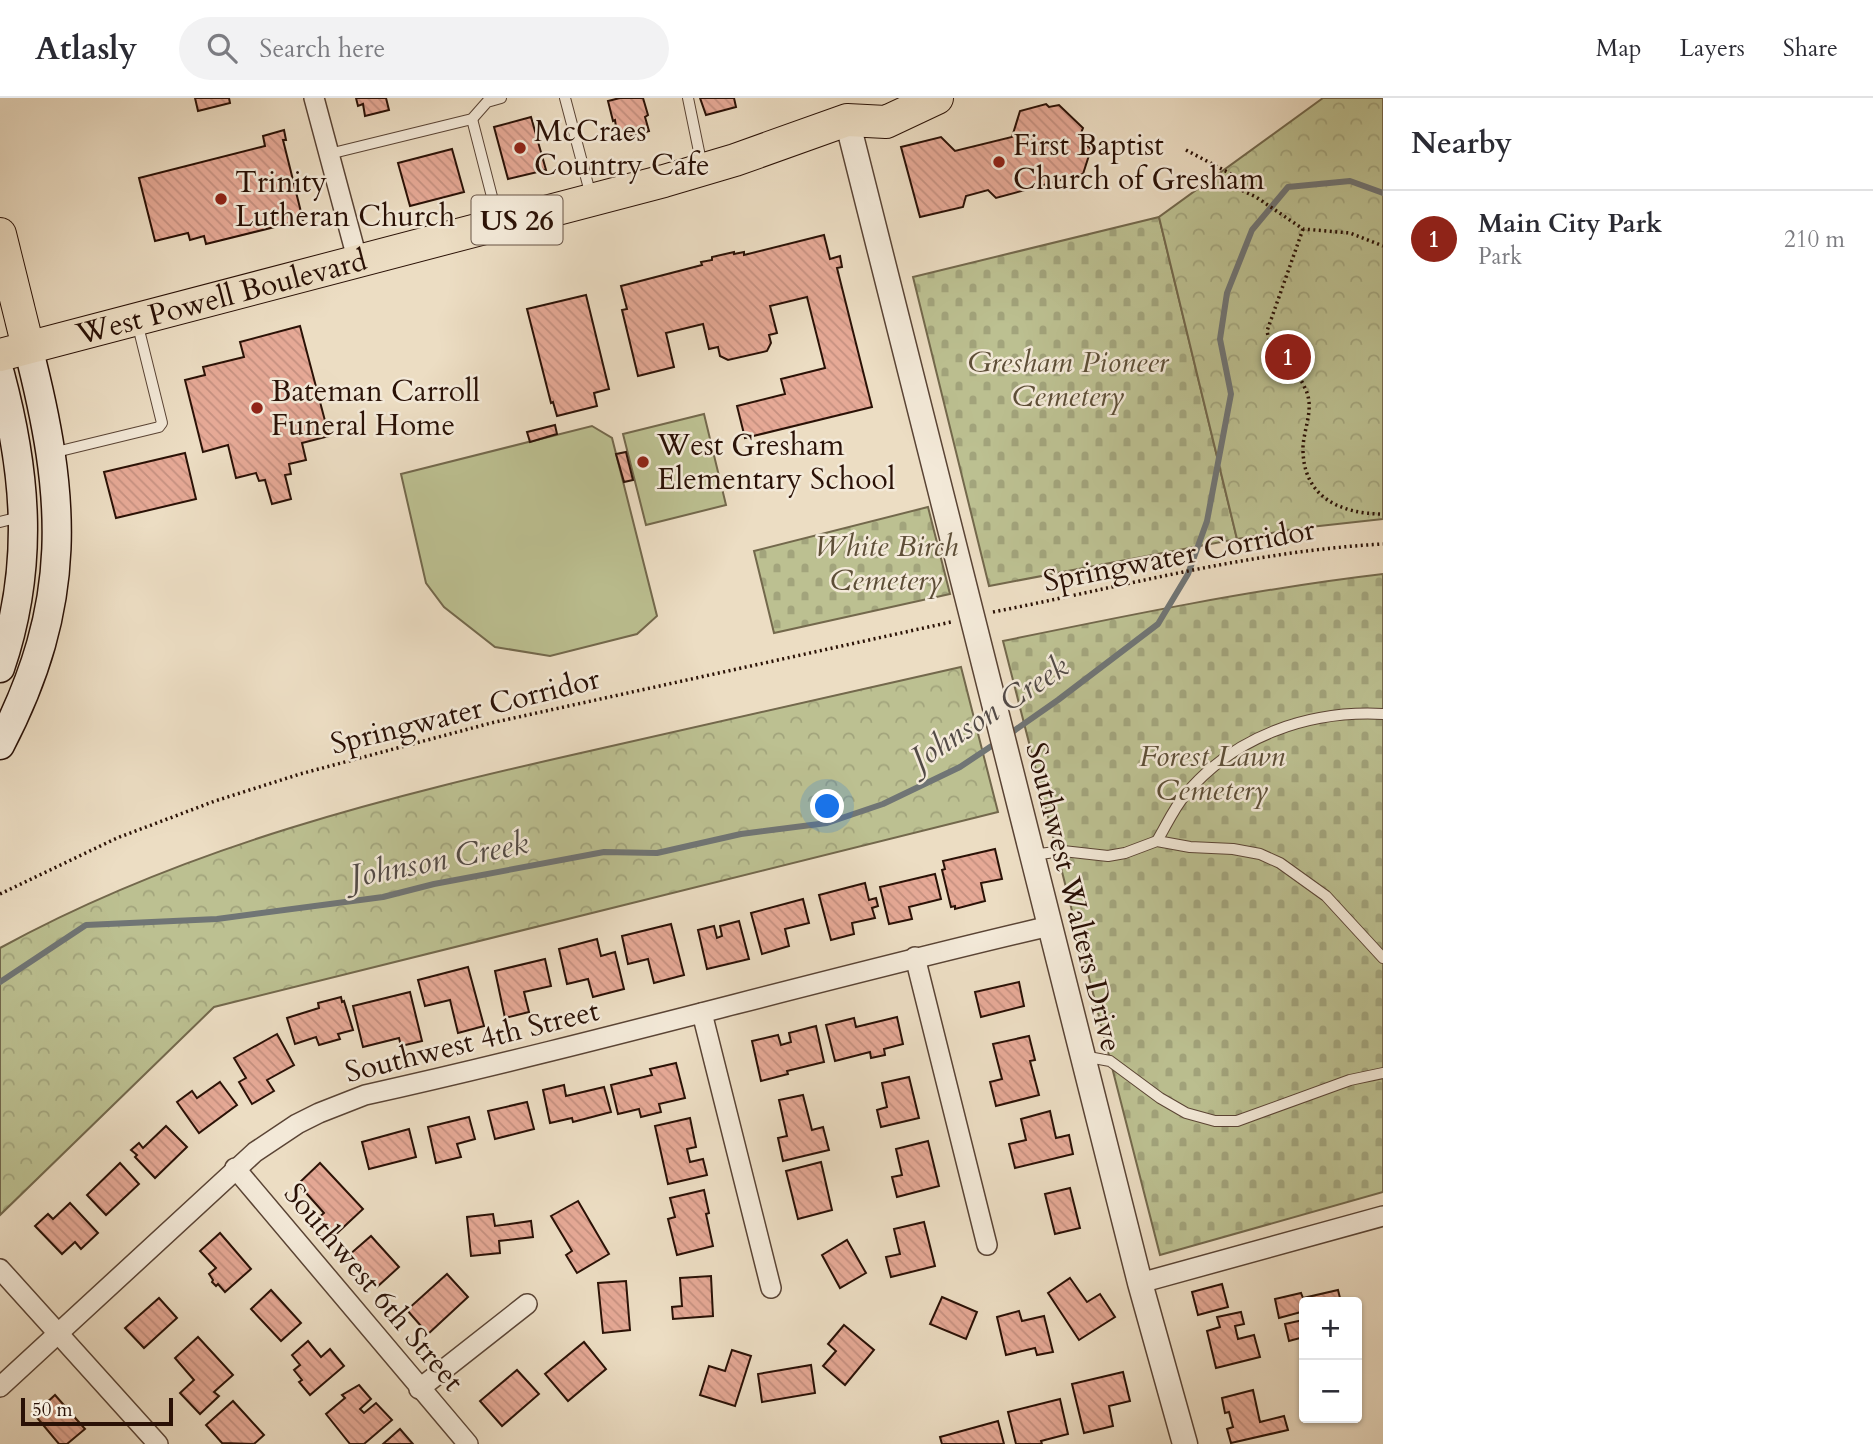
<!DOCTYPE html>
<html lang="en">
<head>
<meta charset="utf-8">
<style>
  :root { --surface:#fff; --page:#f2f2f3; --text:#2b2b33; --muted:#7c7c81; --line:#e1e1e2; --accent:#8f2418 }
  body { margin:0; font-family:Cardo,serif; background:var(--page); color:var(--text) }
  .controls { position:absolute; right:21px; bottom:21px; display:grid; overflow:hidden; border-radius:7px; box-shadow:0 2px 5px #0004 }
  .controls button { width:63px; height:63px; display:grid; place-items:center; padding:0; border:0; border-bottom:2px solid var(--line); background:var(--surface); color:var(--text); font:35px sans-serif }
  .scale { position:absolute; left:21px; bottom:18px; width:152px; box-sizing:border-box; padding-left:7px; border:4px solid #2a1106; border-top:0; font-size:19px; line-height:24px; white-space:nowrap; color:#2a1106; -webkit-text-stroke:5px #f3e9d8; paint-order:stroke }
  .you { position:absolute; left:828px; top:709px; width:24px; height:24px; margin:-18px; border:5px solid #fff; border-radius:50%; background:#1a73e8; box-shadow:0 0 0 10px #1a73e833 }
  .badge { display:grid; place-items:center; width:46px; height:46px; border-radius:50%; background:var(--accent); color:#fff; font-size:23px; font-weight:700 }
  .pin { position:absolute; translate:-50% -50%; border:4px solid #fff; box-shadow:0 2px 7px #0006 }
  .list { margin:0; padding:0; list-style:none }
  h2 { display:flex; justify-content:space-between; align-items:center; height:91px; margin:0; padding:0 28px; font-size:30px }
  h2 small { font-size:23px; font-weight:400; color:var(--muted) }
  .list li { display:grid; grid-template-columns:46px 1fr auto; gap:21px; align-items:center; box-sizing:border-box; height:98px; padding:0 28px; border-top:2px solid var(--line) }
  .list b { display:block; font-size:26px; white-space:nowrap }
  .list p { margin:0; font-size:23px; white-space:nowrap; color:var(--muted) }
  .list em { font-size:23px; font-style:normal; color:var(--muted) }
  .icon { flex:none; width:38px; height:38px; fill:none; stroke:currentColor; stroke-width:2; stroke-linecap:round; stroke-linejoin:round }
  .map { position:relative; flex:none; width:1383px; height:1346px; overflow:hidden }
  header { display:flex; align-items:center; gap:42px; box-sizing:border-box; height:98px; padding:0 35px; background:var(--surface); border-bottom:2px solid var(--line) }
  header strong { font-size:33px }
  nav { display:flex; gap:38px; margin-inline-start:auto; font-size:24px }
  .search { width:490px; height:63px; background:var(--page); display:flex; align-items:center; gap:18px; box-sizing:border-box; padding:0 24px; border-radius:38px; color:var(--muted); font-size:26px }
  main { display:flex }
  aside { flex:1; background:var(--surface) }
  .map>svg:first-child { display:block }
  .cemetery { fill:url(#cemetery-stones); stroke:#73684c; stroke-width:2 }
  .park { fill:url(#park-crowns); stroke:#73684c; stroke-width:2 }
  .pitch { fill:#bcc091; stroke:#73684c; stroke-width:2 }
  .lines { fill:none; stroke-linecap:round; stroke-linejoin:round }
  .stream { stroke:#707575; stroke-width:6 }
  .building { fill:url(#building-back-hatch); stroke:#2a1106; stroke-width:2 }
  .service-casing { stroke:#5a4435; stroke-width:12 }
  .minor-casing { stroke:#5a4435; stroke-width:22 }
  .tertiary-casing { stroke:#5a4435; stroke-width:27 }
  .secondary-casing { stroke:#2a1106; stroke-width:31 }
  .primary-casing { stroke:#2a1106; stroke-width:34 }
  .path { stroke:#2a1106; stroke-width:3.5; stroke-dasharray:2 3.5; stroke-linecap:butt }
  .service { stroke:#f3e9d8; stroke-width:10 }
  .minor { stroke:#f3e9d8; stroke-width:19 }
  .tertiary { stroke:#f3e9d8; stroke-width:24 }
  .secondary { stroke:#f3e9d8; stroke-width:28 }
  .primary { stroke:#ecddc3; stroke-width:32 }
  .poi-dot { fill:#8f2418; stroke:#f3e9d8; stroke-width:2.5 }
  .labels { text-anchor:middle; stroke-width:5; stroke-linejoin:round; paint-order:stroke }
  .shield { fill:#f3e9d8; stroke:#665245; stroke-width:2 }
  .shield-label { font-size:28px; font-weight:bold; fill:#2a1106 }
  .poi-label { font-size:30px; fill:#2a1106; stroke:#f3e9d8; text-anchor:start }
  .street-label { font-size:30px; fill:#2a1106; stroke:#f3e9d8 }
  .park-label { font-size:30px; font-style:italic; fill:#5d4e37; stroke:#f3e9d8 }
  .water-label { font-size:32px; font-style:italic; fill:#534b47; stroke:#f3e9d8 }
</style>
</head>
<body>
<header>
<strong>Atlasly</strong>
<div class="search"><svg class="icon" aria-label="search" viewBox="0 0 24 24"><circle cx="10" cy="10" r="6"/><path d="M15 15l6 6"/></svg>Search here</div>
<nav><a>Map</a><a>Layers</a><a>Share</a></nav>
</header>
<main>
<div class="map">
<svg width="1383" height="1346" viewBox="0 0 1383 1346">
  <defs>
    <pattern id="cemetery-stones" width="16" height="16" patternUnits="userSpaceOnUse" patternTransform="scale(1.75)"><rect width="16" height="16" fill="#bcc091"/><path d="M2 7V4a2 2 0 0 1 4 0v3zM10 15v-3a2 2 0 0 1 4 0v3z" fill="#a2a47c"/></pattern>
    <pattern id="park-crowns" width="20" height="18" patternUnits="userSpaceOnUse" patternTransform="scale(1.75)"><rect width="20" height="18" fill="#bcc091"/><path d="M2 6a3 3 0 1 1 6 0M12 15a3 3 0 1 1 6 0" fill="none" stroke="#a2a47c"/></pattern>
    <pattern id="building-back-hatch" width="6" height="6" patternUnits="userSpaceOnUse" patternTransform="scale(1.75)"><rect width="6" height="6" fill="#e6a996"/><path d="M-1 5l2 2M0 0l6 6M5-1l2 2" fill="none" stroke="#c59080"/></pattern>
  </defs>
  <rect width="100%" height="100%" fill="#ecddc3"/>
  <filter id="stains"><feTurbulence type="fractalNoise" baseFrequency=".00286" numOctaves="4"/><feColorMatrix values="0 0 0 0 .2 0 0 0 0 .09 0 0 0 0 .02 0 0 0 .5 -.17"/></filter>
  <radialGradient id="worn" r=".72"><stop offset=".6" stop-color="#630" stop-opacity="0"/><stop offset="1" stop-color="#630" stop-opacity=".3"/></radialGradient>
  <g class="cemetery">
    <polygon points="1159,119 1237,441 989,488 913,179"/>
    <polygon points="928,409 950,496 774,535 754,453"/>
    <path d="M1383 476V1094L1160 1157 1003 543C1129 517 1255 491 1383 476Z"/>
  </g>
  <g class="park">
    <polygon points="1323,0 1383,0 1383,421 1301,430 1237,441 1159,119"/>
    <path d="M961 569 998 714 214 909 0 1117V850C186 748 390 698 594 652 716 624 838 596 961 569Z"/>
  </g>
  <g class="pitch">
    <polygon points="704,316 726,407 646,427 623,336"/>
    <polygon points="592,328 612,340 657,518 637,536 550,558 495,549 444,509 426,485 401,376"/>
  </g>
  <g class="lines">
    <g class="stream">
      <polyline points="1008,637 1058,602 1158,526 1188,476 1207,423 1231,296 1220,241 1227,195 1252,132 1288,89 1350,83 1383,95"/>
      <polyline points="0,884 86,827 217,821 383,799 434,786 604,754 657,755 741,736 827,725 883,706 960,669 996,645"/>
    </g>
  </g>
  <g class="building">
    <polygon points="195,0 229,0 230,5 198,13"/>
    <polygon points="356,0 386,0 389,12 365,18 363,6 358,8"/>
    <polygon points="620,0 643,0 648,17 645,19 649,33 618,42 615,22 613,23 608,3"/>
    <polygon points="700,0 734,0 736,9 706,17"/>
    <polygon points="1046,6 1049,9 1059,7 1083,30 1081,35 1086,40 1084,45 1091,51 1083,76 996,100 988,92 966,98 963,109 920,119 901,49 941,39 955,53 1012,39 1020,13"/>
    <polygon points="531,19 546,72 508,81 494,29"/>
    <polygon points="284,32 286,42 283,42 303,122 206,146 204,138 190,142 188,135 155,143 139,80 265,48 263,38"/>
    <polygon points="452,51 464,94 410,108 398,65"/>
    <polygon points="824,137 830,161 840,158 842,169 837,170 872,309 745,340 737,308 785,296 781,281 825,270 807,199 770,208 777,235 769,237 771,245 767,253 728,262 720,258 718,249 709,251 703,226 666,235 674,269 638,278 622,212 627,211 621,188 702,167 701,164 712,162 712,159 734,154 734,156 744,154 744,157"/>
    <polygon points="586,197 609,291 594,295 597,308 557,318 553,304 551,305 527,211"/>
    <polygon points="300,228 329,338 302,345 306,362 289,366 291,376 285,377 291,401 272,406 265,382 259,383 256,375 236,380 228,347 203,354 185,282 205,277 203,269 244,259 240,244"/>
    <polygon points="555,327 557,336 530,344 527,334"/>
    <polygon points="626,354 633,382 624,384 616,356"/>
    <polygon points="185,355 196,401 116,420 104,374"/>
    <polygon points="995,751 1002,781 981,785 985,803 955,811 955,808 951,809 942,772 945,771 943,763"/>
    <polygon points="935,776 941,801 909,809 912,821 889,826 880,789"/>
    <polygon points="865,785 869,802 876,800 878,808 872,810 875,820 852,825 854,836 831,842 819,797"/>
    <polygon points="803,801 809,825 785,831 789,848 762,856 751,815"/>
    <polygon points="739,823 749,861 707,871 698,832 714,828 717,840 722,838 720,828"/>
    <polygon points="671,826 684,877 654,885 648,861 628,866 622,838"/>
    <polygon points="597,841 601,858 615,854 624,891 593,899 588,881 567,886 559,851"/>
    <polygon points="545,861 551,888 524,894 529,914 505,920 495,873"/>
    <polygon points="468,869 484,928 458,935 450,902 425,908 418,882"/>
    <polygon points="1019,884 1024,908 981,919 975,894"/>
    <polygon points="410,894 422,943 401,948 399,940 363,949 353,908"/>
    <polygon points="341,899 342,904 344,903 353,932 338,936 340,941 319,947 316,939 295,946 287,920 319,910 318,905"/>
    <polygon points="897,919 903,946 884,951 885,957 871,960 870,954 835,963 826,927 854,920 856,929"/>
    <polygon points="816,928 824,964 787,973 788,976 761,983 752,943 778,937 781,947 791,944 789,935"/>
    <polygon points="277,936 294,967 267,982 274,993 252,1006 239,984 246,980 234,960"/>
    <polygon points="1029,938 1035,962 1030,963 1039,997 996,1008 990,984 1002,981 993,946"/>
    <polygon points="676,965 685,1000 659,1006 661,1014 641,1019 639,1011 618,1016 611,987 652,977 650,971"/>
    <polygon points="909,979 919,1020 881,1029 877,1012 887,1009 882,985"/>
    <polygon points="220,984 237,1007 199,1035 177,1004 192,993 197,1000"/>
    <polygon points="564,987 566,998 604,989 611,1014 573,1024 572,1020 550,1025 543,992"/>
    <polygon points="803,997 812,1032 823,1029 829,1052 783,1063 778,1040 787,1038 779,1002"/>
    <polygon points="527,1004 534,1031 495,1041 488,1013"/>
    <polygon points="1050,1013 1056,1040 1069,1037 1073,1056 1015,1070 1009,1046 1026,1042 1021,1021"/>
    <polygon points="469,1019 475,1041 457,1046 461,1059 436,1065 428,1029"/>
    <polygon points="690,1020 696,1049 687,1051 690,1064 703,1061 707,1077 668,1086 655,1028"/>
    <polygon points="166,1028 187,1049 155,1080 135,1059 137,1057 131,1052 139,1045 143,1050"/>
    <polygon points="409,1031 416,1059 369,1071 362,1044"/>
    <polygon points="928,1043 939,1088 897,1099 892,1079 902,1077 896,1051"/>
    <polygon points="821,1064 832,1112 798,1121 786,1073"/>
    <polygon points="120,1065 139,1086 106,1117 87,1097"/>
    <polygon points="320,1065 363,1111 334,1138 318,1120 324,1115 298,1086"/>
    <polygon points="1070,1090 1080,1130 1055,1136 1045,1096"/>
    <polygon points="704,1092 709,1115 706,1116 713,1148 677,1157 668,1121 675,1119 670,1100"/>
    <polygon points="578,1103 609,1156 577,1175 566,1157 572,1153 551,1118"/>
    <polygon points="70,1105 98,1135 81,1151 75,1144 62,1156 35,1128 48,1116 53,1121"/>
    <polygon points="493,1116 495,1128 531,1123 533,1139 499,1143 500,1155 471,1158 467,1119"/>
    <polygon points="924,1124 935,1168 891,1179 886,1159 900,1156 894,1131"/>
    <polygon points="220,1135 251,1171 225,1194 218,1186 216,1188 212,1184 213,1182 209,1176 216,1170 200,1153"/>
    <polygon points="371,1138 399,1169 377,1189 349,1157"/>
    <polygon points="847,1142 866,1175 840,1190 822,1157"/>
    <polygon points="447,1176 468,1199 428,1236 407,1212"/>
    <polygon points="711,1178 713,1218 673,1221 672,1209 682,1208 680,1180"/>
    <polygon points="1070,1180 1087,1204 1100,1196 1115,1219 1079,1242 1048,1195"/>
    <polygon points="626,1183 630,1232 603,1235 598,1185"/>
    <polygon points="1222,1186 1228,1209 1198,1217 1192,1194"/>
    <polygon points="271,1192 301,1225 281,1243 251,1211"/>
    <polygon points="1338,1192 1341,1204 1304,1204 1304,1239 1289,1243 1285,1226 1303,1222 1301,1214 1279,1220 1275,1201 1301,1195 1303,1200"/>
    <polygon points="942,1199 977,1214 966,1241 930,1226"/>
    <polygon points="159,1200 177,1220 144,1250 125,1230"/>
    <polygon points="1019,1213 1022,1223 1044,1218 1053,1254 1037,1257 1035,1250 1006,1257 997,1219"/>
    <polygon points="1241,1214 1244,1226 1235,1228 1238,1241 1254,1237 1260,1259 1216,1270 1207,1233 1220,1229 1217,1219"/>
    <polygon points="844,1227 874,1252 845,1287 823,1268 836,1253 828,1246"/>
    <polygon points="198,1239 233,1277 214,1294 219,1298 200,1316 180,1295 194,1282 175,1260"/>
    <polygon points="308,1243 321,1259 330,1251 344,1268 310,1297 299,1284 302,1282 294,1272 300,1267 292,1257"/>
    <polygon points="584,1244 606,1271 568,1303 545,1276"/>
    <polygon points="732,1252 751,1258 735,1308 700,1297 709,1268 725,1273"/>
    <polygon points="811,1267 815,1295 762,1304 758,1276"/>
    <polygon points="517,1272 539,1296 502,1328 480,1303"/>
    <polygon points="1123,1274 1130,1303 1109,1308 1113,1328 1084,1335 1072,1286"/>
    <polygon points="359,1287 371,1301 360,1311 364,1315 376,1305 392,1322 364,1346 350,1346 326,1316 345,1300 342,1297"/>
    <polygon points="1253,1292 1260,1324 1284,1318 1288,1332 1231,1345 1227,1331 1233,1329 1229,1314 1225,1315 1222,1300"/>
    <polygon points="55,1297 85,1331 67,1346 59,1346 34,1316"/>
    <polygon points="1060,1301 1068,1336 1041,1343 1042,1346 1016,1346 1008,1314"/>
    <polygon points="233,1303 264,1337 254,1346 222,1345 206,1327"/>
    <polygon points="998,1323 1004,1346 942,1346 940,1339"/>
    <polygon points="400,1331 413,1346 383,1346"/>
  </g>
  <g class="lines">
    <g class="service-casing">
      <g id="service">
        <polyline points="565,0 591,98"/>
        <polyline points="688,0 702,68"/>
        <polyline points="472,21 498,122"/>
        <polyline points="329,56 472,21 487,4 501,0"/>
        <polyline points="52,355 159,329 162,325 137,224"/>
        <polyline points="0,424 20,419"/>
        <path d="M1157 743C1166 728 1174 710 1185 697 1234 638 1309 612 1383 616"/>
        <polyline points="1032,757 1063,753 1108,758 1125,755 1157,743 1190,749 1233,751 1260,756 1280,765 1326,798 1383,860"/>
        <polyline points="1083,958 1110,963 1160,1000 1186,1015 1215,1023 1237,1023 1350,982 1383,975"/>
      </g>
    </g>
    <g class="minor-casing">
      <g id="minor">
        <polyline points="314,0 358,164"/>
        <polyline points="915,859 987,1147"/>
        <polyline points="702,915 771,1190"/>
        <polyline points="235,1070 468,1346"/>
        <polyline points="0,1171 158,1346"/>
        <polyline points="1140,1185 1383,1118"/>
        <path d="M0 1289 255 1054 297 1026 319 1015 365 997C595 946 821 881 1050 828"/>
        <polyline points="419,1291 527,1206"/>
      </g>
    </g>
    <g class="tertiary-casing">
      <polyline id="tertiary" points="847,22 1140,1185 1185,1346"/>
    </g>
    <g class="secondary-casing">
      <g id="secondary">
        <path d="M0 276C27 377 34 470 0 570"/>
        <path d="M0 647C74 505 67 400 28 249"/>
      </g>
    </g>
    <g class="primary-casing">
      <g id="primary">
        <polyline points="0,136 28,249"/>
        <path id="s1" d="M0 257 664 83 735 62 847 22 886 24 937 0"/>
      </g>
    </g>
    <g class="path">
      <polyline points="1186,52 1233,77 1241,92 1256,99 1303,131 1350,135 1383,148"/>
      <path d="M1303 131 1267 233C1274 267 1293 263 1305 290 1315 310 1304 329 1303 349 1302 398 1339 416 1383 416"/>
      <path d="M993 514C1122 489 1251 453 1383 446"/>
      <polyline points="0,796 117,740 215,703 300,676 491,625 951,524"/>
    </g>
    <use href="#service" class="service"/>
    <use href="#minor" class="minor"/>
    <use href="#tertiary" class="tertiary"/>
    <use href="#secondary" class="secondary"/>
    <use href="#primary" class="primary"/>
  </g>
  <g class="poi-dot">
    <circle cx="520" cy="50" r="7"/>
    <circle cx="999" cy="64" r="7"/>
    <circle cx="221" cy="101" r="7"/>
    <circle cx="257" cy="310" r="7"/>
    <circle cx="643" cy="364" r="7"/>
  </g>
  <g class="labels">
    <rect class="shield" x="471.5" y="97.5" width="91" height="49" rx="5"/>
    <g class="shield-label">
      <text x="517" y="132">US 26</text>
    </g>
    <g class="poi-label">
      <text x="534" y="43">McCraes<tspan x="534" dy="34">Country Cafe</tspan></text>
      <text x="1013" y="57">First Baptist<tspan x="1013" dy="34">Church of Gresham</tspan></text>
      <text x="235" y="94">Trinity<tspan x="235" dy="34">Lutheran Church</tspan></text>
      <text x="271" y="303">Bateman Carroll<tspan x="271" dy="34">Funeral Home</tspan></text>
      <text x="657" y="357">West Gresham<tspan x="657" dy="34">Elementary School</tspan></text>
    </g>
    <g class="street-label">
      <text dy="10" stroke="none"><textPath href="#s1" startOffset="229">West Powell Boulevard</textPath></text>
      <text transform="translate(1179 457) rotate(-11)" y="10">Springwater Corridor</text>
      <text transform="translate(465 613) rotate(-14)" y="10">Springwater Corridor</text>
      <text transform="translate(1074 799) rotate(76)" y="10">Southwest Walters Drive</text>
      <text transform="translate(472 943) rotate(-14)" y="10">Southwest 4th Street</text>
      <text transform="translate(374 1189) rotate(50)" y="10">Southwest 6th Street</text>
    </g>
    <g class="park-label">
      <text x="1068" y="274">Gresham Pioneer<tspan x="1068" dy="34">Cemetery</tspan></text>
      <text x="886" y="458">White Birch<tspan x="886" dy="34">Cemetery</tspan></text>
      <text x="1212" y="668">Forest Lawn<tspan x="1212" dy="34">Cemetery</tspan></text>
    </g>
    <g class="water-label">
      <text transform="translate(989 614) rotate(-33)" y="11">Johnson Creek</text>
      <text transform="translate(439 761) rotate(-11)" y="11">Johnson Creek</text>
    </g>
  </g>
  <rect width="100%" height="100%" filter="url(#stains)"/>
  <rect width="100%" height="100%" fill="url(#worn)"/>
</svg>
<div class="controls">
<button>+</button>
<button>−</button>
</div>
<div class="scale">50 m</div>
<div class="you"></div>
<div class="pin badge" style="left:1288px;top:259px">1</div>
</div>
<aside>
<h2>Nearby<small></small></h2>
<ul class="list">
<li><span class="badge">1</span><div><b>Main City Park</b><p>Park</p></div><em>210 m</em></li>
</ul>
</aside>
</main>
</body>
</html>
